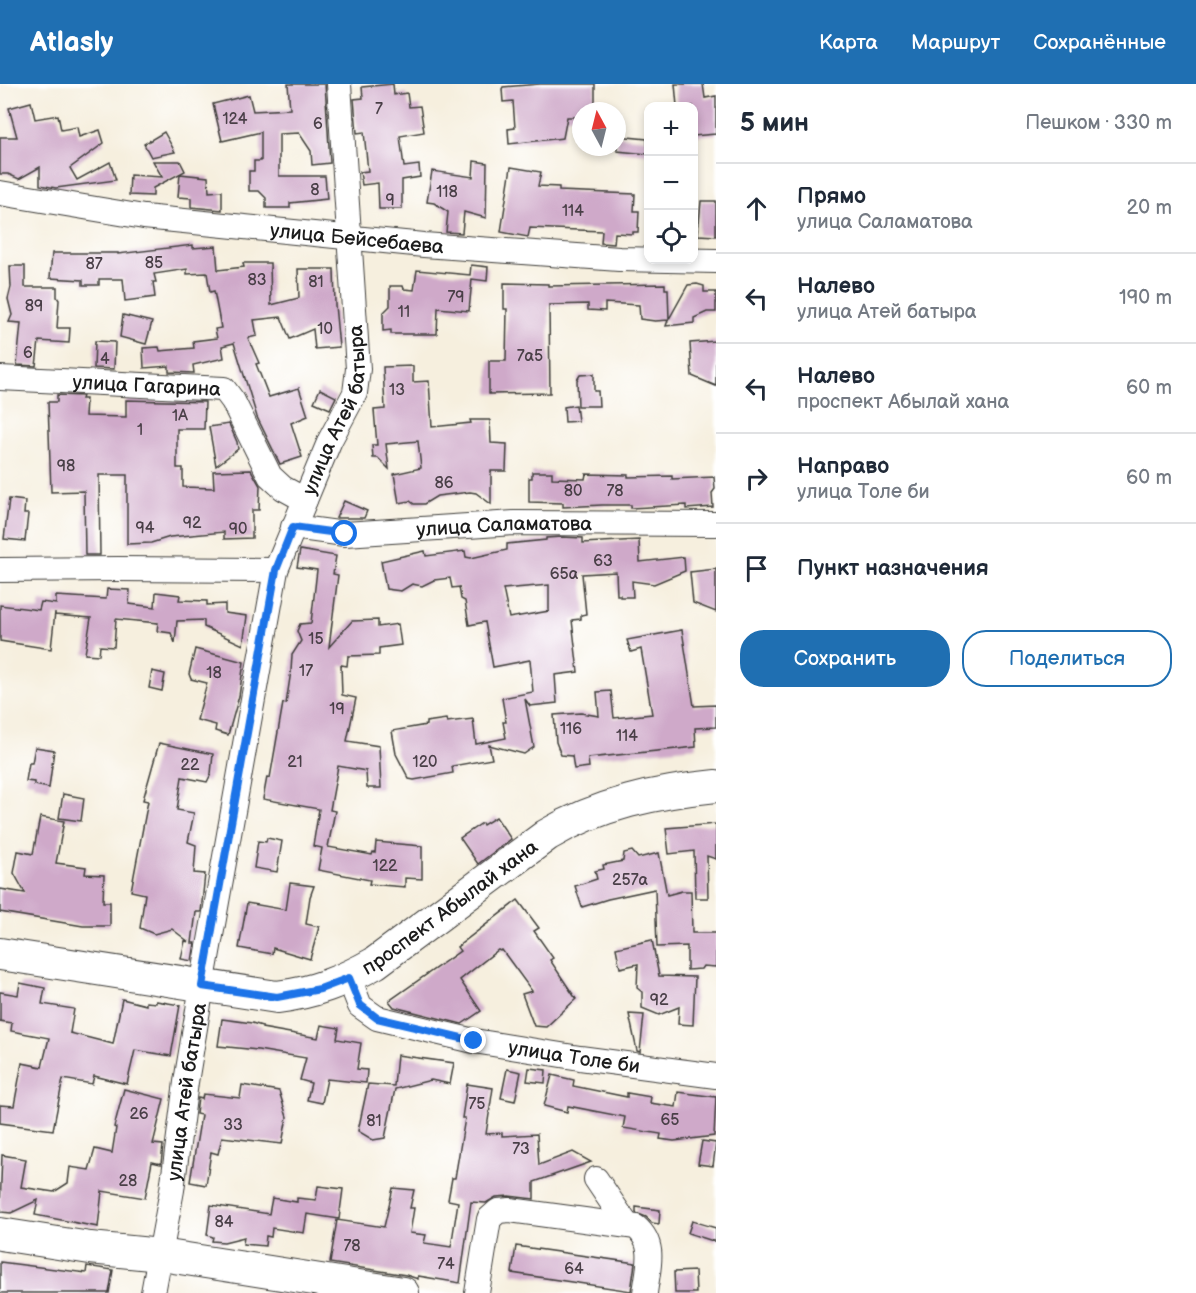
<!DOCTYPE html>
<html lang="ru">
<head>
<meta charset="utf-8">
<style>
  :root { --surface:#fff; --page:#f6f6f7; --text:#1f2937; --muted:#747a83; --line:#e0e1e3; --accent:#1f6fb2 }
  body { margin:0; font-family:"Balsamiq Sans",sans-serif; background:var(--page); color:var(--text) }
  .controls { position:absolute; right:18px; top:18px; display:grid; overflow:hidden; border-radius:12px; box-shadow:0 3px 9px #0003 }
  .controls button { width:54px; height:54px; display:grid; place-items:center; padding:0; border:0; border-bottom:2px solid var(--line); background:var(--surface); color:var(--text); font:30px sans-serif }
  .compass { position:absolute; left:572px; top:18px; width:54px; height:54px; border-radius:50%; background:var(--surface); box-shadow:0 3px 9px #0003; rotate:353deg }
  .stop { position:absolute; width:18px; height:18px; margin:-14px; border:4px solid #1a73e8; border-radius:50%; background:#fff }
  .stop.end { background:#1a73e8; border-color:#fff; box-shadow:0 2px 6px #0008 }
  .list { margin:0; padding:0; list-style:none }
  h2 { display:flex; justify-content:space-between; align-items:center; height:78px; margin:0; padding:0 24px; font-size:26px }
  h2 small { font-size:20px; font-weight:400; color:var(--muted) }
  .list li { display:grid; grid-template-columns:39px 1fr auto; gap:18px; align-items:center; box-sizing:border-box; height:90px; padding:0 24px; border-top:2px solid var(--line) }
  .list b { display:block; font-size:22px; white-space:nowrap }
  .list p { margin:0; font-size:20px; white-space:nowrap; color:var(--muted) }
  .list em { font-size:20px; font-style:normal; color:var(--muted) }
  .actions { display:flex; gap:12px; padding:18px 24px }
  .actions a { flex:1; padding:14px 0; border:2px solid var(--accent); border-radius:24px; text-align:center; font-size:21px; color:var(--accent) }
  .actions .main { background:var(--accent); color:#fff }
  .icon { flex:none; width:33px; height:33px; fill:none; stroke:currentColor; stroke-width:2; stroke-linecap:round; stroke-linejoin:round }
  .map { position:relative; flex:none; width:716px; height:1209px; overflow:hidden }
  header { display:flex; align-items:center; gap:36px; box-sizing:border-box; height:84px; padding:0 30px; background:var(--accent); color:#fff }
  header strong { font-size:28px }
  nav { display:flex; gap:33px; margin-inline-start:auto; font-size:21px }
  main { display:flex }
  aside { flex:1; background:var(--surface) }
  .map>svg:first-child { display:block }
  .building { fill:#cfa9c9; fill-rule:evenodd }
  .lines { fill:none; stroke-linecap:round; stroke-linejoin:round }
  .minor-casing { stroke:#3d3c39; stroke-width:26 }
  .major-casing { stroke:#3d3c39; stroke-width:34 }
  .minor { stroke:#fff; stroke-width:24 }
  .major { stroke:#fff; stroke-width:32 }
  .route { stroke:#1a73e8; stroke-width:8 }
  .labels { text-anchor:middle; stroke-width:4.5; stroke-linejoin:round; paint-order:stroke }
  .number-label { font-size:16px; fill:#493f47 }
  .street-label { font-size:20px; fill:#1c1c1c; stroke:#fff }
</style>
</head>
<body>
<header>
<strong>Atlasly</strong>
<nav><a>Карта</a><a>Маршрут</a><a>Сохранённые</a></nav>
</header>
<main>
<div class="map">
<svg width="716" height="1209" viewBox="0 0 716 1209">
  <rect width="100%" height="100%" fill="#fff"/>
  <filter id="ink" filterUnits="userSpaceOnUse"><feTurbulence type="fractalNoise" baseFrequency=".0167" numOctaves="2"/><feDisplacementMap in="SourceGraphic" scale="12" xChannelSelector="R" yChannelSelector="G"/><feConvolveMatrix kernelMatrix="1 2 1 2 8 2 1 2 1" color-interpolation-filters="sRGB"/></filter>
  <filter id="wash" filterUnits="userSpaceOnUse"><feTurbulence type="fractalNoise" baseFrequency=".008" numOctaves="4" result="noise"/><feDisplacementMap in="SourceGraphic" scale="24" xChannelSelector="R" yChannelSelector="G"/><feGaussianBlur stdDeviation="1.35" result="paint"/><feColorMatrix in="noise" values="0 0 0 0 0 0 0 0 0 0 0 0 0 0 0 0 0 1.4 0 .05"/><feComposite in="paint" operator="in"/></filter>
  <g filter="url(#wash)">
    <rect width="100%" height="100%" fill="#f6efde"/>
    <g id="blocks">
      <g class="building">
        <polygon points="288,0 325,0 330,79 312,81 311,67 299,49 279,50 279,92 325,92 327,115 290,119 290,124 266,124 266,114 259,107 249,107 249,87 254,87 254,77 261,77 261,48 222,57 213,20 249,11 253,27 290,25"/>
        <polygon points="393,0 394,11 407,9 409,23 420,22 424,48 400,52 404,83 419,81 420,93 402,96 402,125 379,125 378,99 362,101 360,88 368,87 364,48 357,49 354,15 363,14 362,3"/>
        <polygon points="540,0 595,0 595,27 581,27 581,33 567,33 563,54 509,60 508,45 515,44 513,17 503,18 502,5 503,3"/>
        <polygon points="675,0 703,0 705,14 716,12 716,50 693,52 693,22 677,22"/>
        <polygon points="31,18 35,35 58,31 61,46 77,43 79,53 100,46 104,59 70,84 77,96 110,78 116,96 56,104 40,101 40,83 19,95 8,90 0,90 0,53 17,53 9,24"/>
        <polygon points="164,48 175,68 151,73 144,60"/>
        <polygon points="617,52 647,55 648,70 617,67"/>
        <polygon points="153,77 180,77 185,87 153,104 153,112 129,111 130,91 162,93"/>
        <polygon points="474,77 487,79 486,134 464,128 462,149 446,148 448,128 434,119 427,118 432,87 473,93"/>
        <polygon points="511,83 541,88 538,102 559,103 559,107 635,110 634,127 639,127 638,148 633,148 633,150 615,149 614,160 601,159 602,147 530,144 528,153 501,148"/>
        <polygon points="180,90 208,93 209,108 222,107 222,126 191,123 191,114 178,113"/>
        <polygon points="701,117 716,117 716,152 698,151"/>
        <polygon points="193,161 193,164 216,162 218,186 244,183 243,179 270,179 271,221 299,214 298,185 334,185 335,221 339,263 315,265 313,245 290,255 281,233 254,236 257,252 248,254 259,279 256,280 269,313 299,304 308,332 291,339 302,373 280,380 257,333 234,259 222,262 224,274 193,281 194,289 169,288 169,282 144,284 143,264 159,263 160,267 194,264 193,257 217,254 215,245 221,244 214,207 210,208 207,189 187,190 187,185 154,190 156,198 153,198 155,213 125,217 123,195 99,195 99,201 83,201 83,196 50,194 52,169 118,169 118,170"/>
        <polygon points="471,181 488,183 487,197 472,195 469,227 438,224 437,250 391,250 391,246 383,247 383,229 390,222 390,202 403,202 404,205 414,206 417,186 470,191"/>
        <polygon points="10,182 25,182 25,203 57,203 57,213 59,216 57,244 70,244 69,259 39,257 36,282 17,281 21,239 9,238 12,231 8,215 11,203"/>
        <polygon points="504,199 548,200 548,202 665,200 665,205 668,205 669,235 688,201 697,200 704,202 704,208 716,208 716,228 707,228 694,234 694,239 666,242 668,236 655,237 640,235 639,221 605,219 605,227 588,226 588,220 549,221 550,309 489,310 489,277 506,277 507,225 504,225"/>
        <polygon points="123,231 152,238 146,260 120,253"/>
        <polygon points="95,257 115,258 114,285 94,284"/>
        <polygon points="716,257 716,302 692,292 690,259"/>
        <polygon points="413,282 413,298 429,297 432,343 471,339 470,336 490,336 491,359 507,360 506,387 491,387 491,420 476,409 470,408 437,412 424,420 414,420 410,417 399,419 394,390 421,384 418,357 386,360 389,385 378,374 373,374 372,361 377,361 374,326 385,325 383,283"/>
        <polygon points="594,290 594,307 598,307 599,322 578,322 577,296 580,291"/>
        <polygon points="320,305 336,313 330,325 314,318"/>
        <polygon points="57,311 83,312 82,315 86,315 85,332 126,333 126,316 205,318 204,345 177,345 177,384 183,384 183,403 214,404 213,387 251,386 260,402 259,426 252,426 252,454 224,455 224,448 170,453 151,459 127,460 127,391 99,391 100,471 85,471 84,407 51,408 48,318 57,318"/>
        <polygon points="576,321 578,337 565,338 564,323"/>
        <polygon points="229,340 237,358 238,365 216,382 209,343"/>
        <polygon points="532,388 552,388 552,394 585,395 586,390 628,391 628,393 672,392 672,395 714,393 715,405 712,409 713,423 686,425 686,421 631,424 631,421 602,421 563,423 563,419 529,418 529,394 532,394"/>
        <polygon points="9,415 25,417 24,430 28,430 25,457 4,455"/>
        <polygon points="344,417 367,427 364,434 336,434"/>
        <path d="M562 453 583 454V459L639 456 640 478 684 473 685 487 654 500 632 497 633 513H620V511H617L616 488 582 490 586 530 581 531V535L572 536 578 588 555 591 557 619 530 622 525 615 534 663 524 670 489 661 492 675 452 682 453 689 414 696 409 695 396 670 392 647 426 641V638L446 635 447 638 473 635 476 660 506 654 503 638H506L502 614 533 608 530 576 493 583 485 538 469 541 465 517 461 515 459 503 452 504 450 494 434 496 422 502 412 500 401 507 386 505 381 477 425 467 426 472 465 467 466 473 471 474 507 466V460L546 456V454ZM549 501V527L509 534 503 505Z"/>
        <polygon points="300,466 336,472 333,490 338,491 329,563 352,537 378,536 378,543 398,540 401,561 379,564 379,571 348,572 347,582 341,581 342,611 356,614 347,657 379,662 381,704 367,704 366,687 338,682 330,726 335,727 328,763 372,771 373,768 375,769 376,758 422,762 422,795 405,794 405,803 369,800 370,796 318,786 322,764 313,762 319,725 263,715 267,693 270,694 283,619 286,620 291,587 292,571 301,557 297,547 300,540 311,539 317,486 297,483"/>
        <polygon points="716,485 716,528 693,519 690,488"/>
        <polygon points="107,505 130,506 129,520 155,523 156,508 180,511 179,516 207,517 207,521 225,520 225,529 247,532 243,561 204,543 204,536 177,537 175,559 171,549 157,547 158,539 116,535 114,563 100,562 99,571 85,570 91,534 55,531 55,528 51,565 0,557 0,521 39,526 41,518 56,520 56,512 106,515"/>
        <polygon points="682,546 694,622 716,621 716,643 695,644 696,663 588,674 589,683 574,685 572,672 561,671 556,658 554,631 581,629 599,632 597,608 611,607 614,634 652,630 641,565 631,568 627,556"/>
        <polygon points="195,565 244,578 239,612 228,651 215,647 216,641 197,636 207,599 191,595 189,590"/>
        <polygon points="152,587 165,590 162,607 149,604"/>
        <polygon points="159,659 213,670 211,690 207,698 182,693 177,726 194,729 188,758 196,761 194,789 205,790 201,828 196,828 192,859 195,859 192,877 181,875 185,857 189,858 172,845 154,850 140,844 145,810 131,807 148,717 143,716"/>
        <polygon points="35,663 54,666 49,704 34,701 34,698 26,697 29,679 32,679"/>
        <polygon points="63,710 84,714 81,737 59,734"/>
        <polygon points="40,733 64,737 56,779 86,783 85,790 104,791 103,818 110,818 110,842 83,842 0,828 0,805 25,809 14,789 18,767 33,770"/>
        <polygon points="496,733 511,755 478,780 460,754 482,739 483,741"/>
        <polygon points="716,740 716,775 707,772 708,814 695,814 694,767 669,770 666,744"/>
        <polygon points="267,754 282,757 277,788 254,784 258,757 266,758"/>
        <polygon points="632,767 638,774 659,769 667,811 682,807 691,807 692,849 716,849 716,883 703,882 701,885 687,886 687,862 657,863 655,805 608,815 582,823 575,802 597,795 595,787 604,785 603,781 623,777 624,769"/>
        <polygon points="290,799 314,802 310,813 306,840 319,843 310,875 273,864 272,870 239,864 247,819 286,826"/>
        <polygon points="518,816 539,844 534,847 553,874 550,876 576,915 546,943 534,942 522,910 532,907 502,866 500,867 498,866 460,896 481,927 462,940 394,923 389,917 460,867 457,863"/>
        <polygon points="652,856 659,892 695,893 693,941 678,940 679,923 659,931 642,924 642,908 637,904 638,880 620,884 616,864"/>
        <polygon points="20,899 45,904 42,920 74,925 70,949 113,960 122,915 146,921 146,918 156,919 156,917 180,921 171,972 135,966 127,1000 94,992 92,1000 63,995 53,1046 0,1039 0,1021 14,1022 22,979 42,983 49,954 11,947 12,939 0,937 0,908 18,911"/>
        <polygon points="629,930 644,931 640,968 637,967"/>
        <polygon points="222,935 252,939 262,942 262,944 318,954 321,941 339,944 337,955 361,959 357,985 367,986 366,999 327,995 322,1019 307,1016 311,999 300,996 306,974 258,966 218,962"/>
        <polygon points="397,971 454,979 450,1000 431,996 395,1005 385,1054 373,1056 358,1047 368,1000 394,1002"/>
        <polygon points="529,984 546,986 545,999 527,997"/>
        <polygon points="507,985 521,988 515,1017 501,1014"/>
        <polygon points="552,991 574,996 573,1002 627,1013 627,1009 651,1013 650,1019 676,1023 678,1008 716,1013 714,1052 674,1057 660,1055 661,1050 623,1044 625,1033 568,1022 567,1028 544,1022"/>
        <polygon points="467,1000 493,1004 486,1050 502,1049 502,1052 537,1050 539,1081 573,1068 591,1078 534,1098 534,1115 509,1112 496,1113 486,1119 471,1118 460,1199 418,1192 418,1195 406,1191 330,1179 337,1136 384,1143 393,1104 414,1106 410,1124 414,1124 410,1149 426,1151 424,1159 451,1163 458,1118 448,1116 452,1094 455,1094 465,1034 462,1034"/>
        <polygon points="242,1001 279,1007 287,1033 282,1060 222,1053 218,1070 211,1068 206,1101 190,1098 201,1031 196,1030 198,1014 202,1015 203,1010 240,1014"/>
        <polygon points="124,1005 164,1015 153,1060 163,1061 161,1080 152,1078 145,1114 102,1107 98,1143 35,1131 38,1116 11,1129 2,1128 0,1123 2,1071 26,1075 21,1103 54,1108 68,1099 70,1083 89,1086 95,1065 112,1069 116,1044 114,1043"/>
        <polygon points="702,1057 716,1059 713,1082 698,1080"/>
        <polygon points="318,1102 343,1105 339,1135 307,1130 304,1149 272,1144 271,1153 266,1152 265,1162 243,1160 244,1153 224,1158 212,1157 213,1153 207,1151 211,1121 269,1130 272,1114 297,1118 297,1114 316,1116"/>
        <polygon points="636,1123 660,1126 659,1140 652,1139 646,1133 636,1129"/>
        <polygon points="692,1137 716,1144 716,1158 688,1149"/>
        <polygon points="516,1162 635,1179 631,1207 512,1189"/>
        <polygon points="0,1178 86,1189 87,1182 113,1186 109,1209 0,1209"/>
        <polygon points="695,1187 696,1209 675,1209 674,1188"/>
      </g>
    </g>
  </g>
  <g filter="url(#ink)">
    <use href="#blocks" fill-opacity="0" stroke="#3d3c39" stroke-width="1.5"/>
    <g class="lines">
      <g class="minor-casing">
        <g id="minor">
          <path id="s1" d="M0 109 144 133 424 161 619 175 716 177"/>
          <path id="s2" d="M0 294 224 305 233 317 270 392 283 404 305 416"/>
          <path id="s3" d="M293 443 345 450 514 439 716 440"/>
          <polyline points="0,486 118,485 276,486"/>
          <path id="s4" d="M349 894 360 922 377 934 474 957 580 974 716 992"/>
          <polyline points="596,1095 627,1141"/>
          <path id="s5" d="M153 1209 172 1106 186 998 202 902 276 486 330 356 355 309 358 285 339 0"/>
          <path d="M477 1209 489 1135 498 1127 510 1126 636 1143C657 1161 648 1184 645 1209"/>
        </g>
      </g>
      <g class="major-casing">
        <g id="major">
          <path id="s6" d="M0 870 277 913C313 909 343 897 375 879L547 751C599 720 657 708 716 702"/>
          <polyline points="0,1150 90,1164 161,1171 403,1209"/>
        </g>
      </g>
      <use href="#minor" class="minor"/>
      <use href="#major" class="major"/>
    </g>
  </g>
  <g class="lines" filter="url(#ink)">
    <polyline class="route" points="345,450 293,443 276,486 202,902 277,913 320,905 349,894 360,921 377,934 474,957"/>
  </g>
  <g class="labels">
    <g class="number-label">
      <text x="379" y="30">7</text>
      <text x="235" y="40">124</text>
      <text x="318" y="45">6</text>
      <text x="315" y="111">8</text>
      <text x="447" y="113">118</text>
      <text x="390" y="121">9</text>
      <text x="573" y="132">114</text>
      <text x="154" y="184">85</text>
      <text x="94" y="185">87</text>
      <text x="257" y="201">83</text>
      <text x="316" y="203">81</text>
      <text x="456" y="218">79</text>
      <text x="34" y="227">89</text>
      <text x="404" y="233">11</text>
      <text x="325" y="250">10</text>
      <text x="28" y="274">6</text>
      <text x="530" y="277">7а5</text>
      <text x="105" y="280">4</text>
      <text x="397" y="311">13</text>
      <text x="180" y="337">1А</text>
      <text x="140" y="351">1</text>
      <text x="66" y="387">98</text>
      <text x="444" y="404">86</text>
      <text x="573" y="412">80</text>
      <text x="615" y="412">78</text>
      <text x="192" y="444">92</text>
      <text x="145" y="449">94</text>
      <text x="238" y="450">90</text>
      <text x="603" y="482">63</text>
      <text x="564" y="495">65а</text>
      <text x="316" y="560">15</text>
      <text x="306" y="592">17</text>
      <text x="214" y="594">18</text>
      <text x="337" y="630">19</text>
      <text x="571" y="650">116</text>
      <text x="627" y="657">114</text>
      <text x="295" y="683">21</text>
      <text x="425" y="683">120</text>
      <text x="190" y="686">22</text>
      <text x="385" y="787">122</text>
      <text x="630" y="801">257а</text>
      <text x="659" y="921">92</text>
      <text x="477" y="1025">75</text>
      <text x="139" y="1035">26</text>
      <text x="670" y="1041">65</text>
      <text x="374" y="1042">81</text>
      <text x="233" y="1046">33</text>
      <text x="521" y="1070">73</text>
      <text x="128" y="1102">28</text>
      <text x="224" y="1143">84</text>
      <text x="352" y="1167">78</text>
      <text x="446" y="1185">74</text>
      <text x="574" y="1190">64</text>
    </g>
    <g class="street-label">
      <text dy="7" stroke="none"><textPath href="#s1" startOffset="360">улица Бейсебаева</textPath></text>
      <text dy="7" stroke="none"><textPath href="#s2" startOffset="147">улица Гагарина</textPath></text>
      <text dy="7" stroke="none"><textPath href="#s5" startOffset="906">улица Атей батыра</textPath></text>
      <text dy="7" stroke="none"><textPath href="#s3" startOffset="212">улица Саламатова</textPath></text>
      <text dy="7" stroke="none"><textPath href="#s6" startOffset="478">проспект Абылай хана</textPath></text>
      <text dy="7" stroke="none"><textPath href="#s4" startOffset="252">улица Толе би</textPath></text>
      <text dy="7" stroke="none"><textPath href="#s5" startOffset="204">улица Атей батыра</textPath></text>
    </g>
  </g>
</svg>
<div class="controls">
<button>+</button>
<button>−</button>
<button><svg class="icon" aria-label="locate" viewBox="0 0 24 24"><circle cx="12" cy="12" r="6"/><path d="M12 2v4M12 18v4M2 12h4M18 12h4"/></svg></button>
</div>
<svg class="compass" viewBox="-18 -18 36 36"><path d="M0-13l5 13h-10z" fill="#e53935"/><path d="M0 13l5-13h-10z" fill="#747a83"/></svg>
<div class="stop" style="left:345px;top:450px"></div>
<div class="stop end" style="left:474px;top:957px"></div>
</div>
<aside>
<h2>5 мин<small>Пешком · 330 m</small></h2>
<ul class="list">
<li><svg class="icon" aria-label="ahead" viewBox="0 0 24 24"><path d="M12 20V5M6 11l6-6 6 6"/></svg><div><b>Прямо</b><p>улица Саламатова</p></div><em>20 m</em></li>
<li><svg class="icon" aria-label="left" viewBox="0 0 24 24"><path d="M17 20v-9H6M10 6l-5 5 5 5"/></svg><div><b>Налево</b><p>улица Атей батыра</p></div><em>190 m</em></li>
<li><svg class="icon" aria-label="left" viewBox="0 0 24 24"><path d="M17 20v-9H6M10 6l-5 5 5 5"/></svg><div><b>Налево</b><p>проспект Абылай хана</p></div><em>60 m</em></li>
<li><svg class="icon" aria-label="right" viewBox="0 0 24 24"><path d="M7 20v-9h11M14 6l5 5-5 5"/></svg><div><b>Направо</b><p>улица Толе би</p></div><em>60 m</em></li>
<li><svg class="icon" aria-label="arrive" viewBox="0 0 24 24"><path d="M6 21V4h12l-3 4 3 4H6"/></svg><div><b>Пункт назначения</b></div></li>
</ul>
<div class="actions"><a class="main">Сохранить</a><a>Поделиться</a></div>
</aside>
</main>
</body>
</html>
